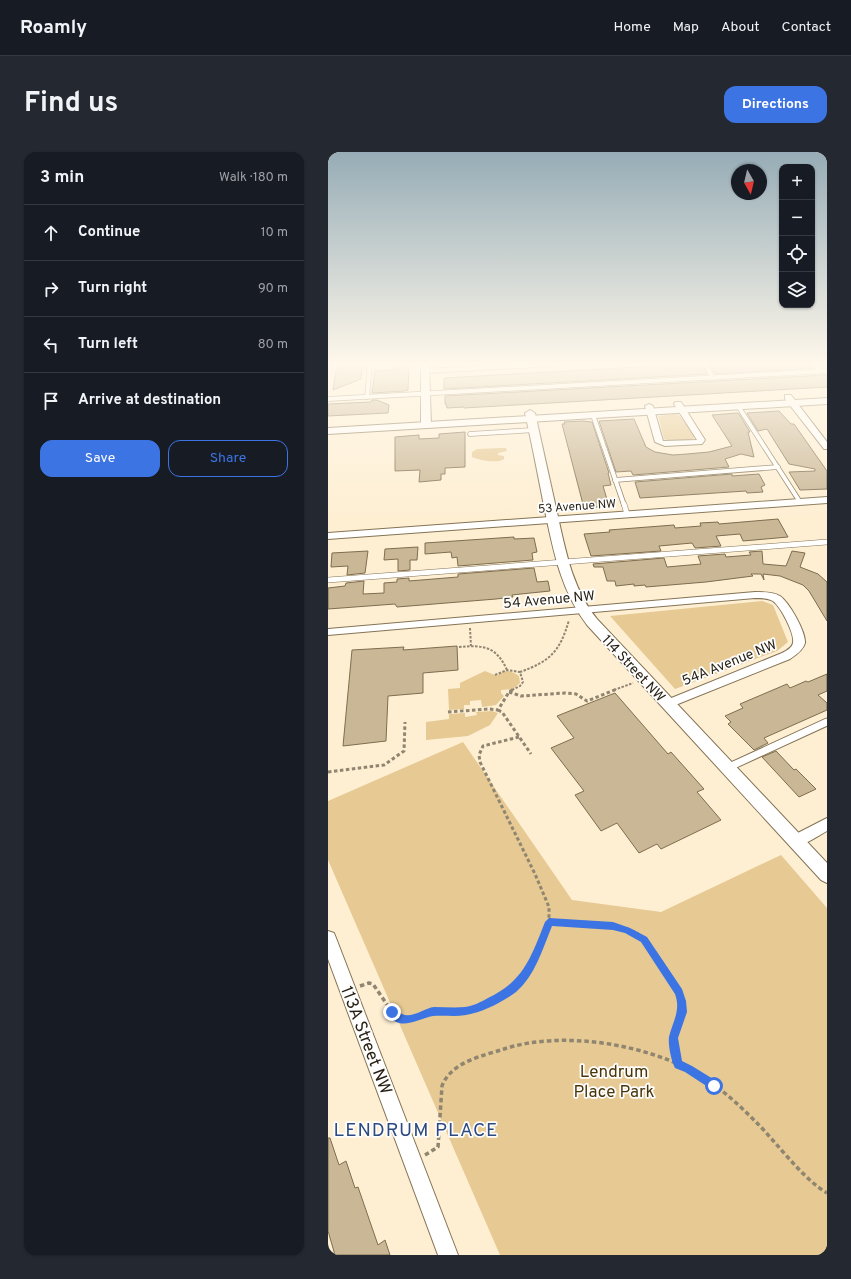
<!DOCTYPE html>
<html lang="en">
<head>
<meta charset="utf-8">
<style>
  :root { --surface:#171b24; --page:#242831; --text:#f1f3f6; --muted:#9ea1a6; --line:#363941; --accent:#3d74e3 }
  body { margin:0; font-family:Overpass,sans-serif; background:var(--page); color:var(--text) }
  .controls { position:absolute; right:12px; top:12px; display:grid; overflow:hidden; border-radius:8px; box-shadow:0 1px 3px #0004 }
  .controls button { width:36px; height:36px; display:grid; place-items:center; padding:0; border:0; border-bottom:1px solid var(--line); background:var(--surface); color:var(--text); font:20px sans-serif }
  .compass { position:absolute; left:403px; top:12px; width:36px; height:36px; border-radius:50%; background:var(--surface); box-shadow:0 1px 3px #0004; rotate:172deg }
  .stop { position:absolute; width:12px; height:12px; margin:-9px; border:3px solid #3d74e3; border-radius:50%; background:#fff }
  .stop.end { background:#3d74e3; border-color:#fff; box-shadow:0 1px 4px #0008 }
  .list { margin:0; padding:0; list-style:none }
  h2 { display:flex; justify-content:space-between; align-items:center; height:52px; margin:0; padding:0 16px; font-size:17px }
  h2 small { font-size:13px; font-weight:400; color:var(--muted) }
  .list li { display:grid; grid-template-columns:26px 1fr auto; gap:12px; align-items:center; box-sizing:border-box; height:56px; padding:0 16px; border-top:1px solid var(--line) }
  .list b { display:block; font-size:15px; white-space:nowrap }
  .list em { font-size:13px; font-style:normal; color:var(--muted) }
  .actions { display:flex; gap:8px; padding:12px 16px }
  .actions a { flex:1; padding:9px 0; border:1px solid var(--accent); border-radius:12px; text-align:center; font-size:14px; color:var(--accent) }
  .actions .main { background:var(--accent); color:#fff }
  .icon { flex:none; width:22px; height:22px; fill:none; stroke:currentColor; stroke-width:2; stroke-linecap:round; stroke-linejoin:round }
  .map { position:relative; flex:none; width:499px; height:1103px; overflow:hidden; border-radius:12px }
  header { display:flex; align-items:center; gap:24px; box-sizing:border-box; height:56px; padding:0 20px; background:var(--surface); border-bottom:1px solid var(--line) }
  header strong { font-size:19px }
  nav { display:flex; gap:22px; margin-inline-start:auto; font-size:14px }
  .intro { display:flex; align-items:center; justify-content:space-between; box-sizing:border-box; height:96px; padding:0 24px }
  h1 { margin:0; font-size:28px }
  .button { padding:10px 18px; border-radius:12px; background:var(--accent); color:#fff; font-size:14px; font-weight:700 }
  main { display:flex; gap:24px; padding:0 24px }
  aside { flex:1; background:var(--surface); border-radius:12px; box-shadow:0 1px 3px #0004 }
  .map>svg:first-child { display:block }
  .green { fill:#e6c993 }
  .building { fill:#cab796; stroke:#7e6d4e }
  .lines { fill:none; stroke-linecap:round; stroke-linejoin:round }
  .service-far2-casing { stroke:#847354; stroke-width:5.5 }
  .service-far1-casing { stroke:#847354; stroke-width:6 }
  .service-casing { stroke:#847354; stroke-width:9 }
  .minor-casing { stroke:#847354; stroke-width:2 }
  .tertiary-casing { stroke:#847354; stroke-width:2 }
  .secondary-casing { stroke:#847354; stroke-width:2 }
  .path-far2 { stroke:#8f8570; stroke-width:2; stroke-dasharray:2.5 1.5; stroke-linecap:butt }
  .path-far1 { stroke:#8f8570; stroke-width:3; stroke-dasharray:3.5 2.5; stroke-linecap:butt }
  .path { stroke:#8f8570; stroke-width:3.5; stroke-dasharray:4.5 3; stroke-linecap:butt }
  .service-far2 { stroke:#fff; stroke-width:4 }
  .service-far1 { stroke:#fff; stroke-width:5 }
  .service { stroke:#fff; stroke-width:7 }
  .minor { fill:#fff; fill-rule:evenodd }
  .tertiary { fill:#fff; fill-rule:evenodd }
  .secondary { fill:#fff; fill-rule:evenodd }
  .route { fill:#3d74e3 }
  .labels { text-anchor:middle; stroke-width:3.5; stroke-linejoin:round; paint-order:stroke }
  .far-street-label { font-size:12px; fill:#261f12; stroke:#fefefe }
  .street-label { font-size:14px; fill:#261f12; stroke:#fefefe }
  .near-street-label { font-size:17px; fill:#261f12; stroke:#fefefe }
  .near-park-label { font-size:17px; fill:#4a3609; stroke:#fefefe }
  .near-quarter-label { font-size:19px; letter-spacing:1px; fill:#2c4981; stroke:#fefefe }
</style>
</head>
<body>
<header>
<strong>Roamly</strong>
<nav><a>Home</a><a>Map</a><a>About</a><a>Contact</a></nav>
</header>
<div class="intro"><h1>Find us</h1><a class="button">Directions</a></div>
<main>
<aside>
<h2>3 min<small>Walk · 180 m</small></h2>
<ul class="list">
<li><svg class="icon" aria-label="ahead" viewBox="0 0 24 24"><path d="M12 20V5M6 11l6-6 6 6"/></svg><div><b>Continue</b></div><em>10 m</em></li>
<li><svg class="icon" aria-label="right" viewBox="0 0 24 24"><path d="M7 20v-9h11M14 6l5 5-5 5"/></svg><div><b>Turn right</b></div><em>90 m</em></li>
<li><svg class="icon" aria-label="left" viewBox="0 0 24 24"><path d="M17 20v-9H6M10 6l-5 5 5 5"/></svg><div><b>Turn left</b></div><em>80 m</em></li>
<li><svg class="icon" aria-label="arrive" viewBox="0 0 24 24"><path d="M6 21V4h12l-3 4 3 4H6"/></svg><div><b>Arrive at destination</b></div></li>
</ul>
<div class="actions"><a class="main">Save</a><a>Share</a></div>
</aside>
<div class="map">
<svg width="499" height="1103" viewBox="0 0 499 1103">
  <rect width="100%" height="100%" fill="#feefd3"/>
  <g class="green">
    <polygon points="347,262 351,263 367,284 365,287 343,289 336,287 330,264"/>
    <path d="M173 296H178L179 299 170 301V303L176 304V307C170 312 151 308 144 305V300L149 297Z"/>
    <polygon points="434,449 445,453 460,490 449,499 347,537 282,464"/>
    <path d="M157 519 169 524C175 517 184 518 191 524L192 531 185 537 173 538V541L176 544 168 553 154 555 153 548 142 549V553H136V557L121 558 120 537 132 536V531Z"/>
    <polygon points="164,559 170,561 162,573 140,584 98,588 98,570 121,567 121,562 137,561 137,565 149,563 148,560"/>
    <polygon points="135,590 244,748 333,760 453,703 499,756 499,1103 172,1103 0,708 0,649"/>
  </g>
  <g class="building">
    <polygon points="9,212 26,212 25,215 34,214 33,227 5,238"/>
    <polygon points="68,212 81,212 80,238 77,239 44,241 47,219 65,218 65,214 68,213"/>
    <polygon points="363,212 374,212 379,222 116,237 116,226"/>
    <polygon points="381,212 483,212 485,216 387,222"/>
    <polygon points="499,223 499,235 136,256 136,255 119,256 118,252 117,252 117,244"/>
    <polygon points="44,248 49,248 61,253 60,261 0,264 0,252 43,250"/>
    <polygon points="451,259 463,272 466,272 499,319 499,337 472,338 461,320 487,319 487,317 461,312 439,277 430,279 419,261"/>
    <polygon points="409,261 411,262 422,280 420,280 426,305 413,302 397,307 401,315 305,323 303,319 288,320 271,269 306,267 318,295 327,300 345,303 359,302 381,300 404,294 384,263"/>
    <polygon points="255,269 264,270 281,321 280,321 283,333 275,334 281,354 256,356 234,272 237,272 236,270"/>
    <polygon points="137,280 137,315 117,316 117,322 113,322 113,328 91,330 92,318 67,319 67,285 91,283 91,287 111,286 111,282"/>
    <polygon points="404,322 404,324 431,322 437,333 433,335 435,340 419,341 418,339 312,346 307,330"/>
    <polygon points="450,367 460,385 415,389 412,382 388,384 393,394 367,396 364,391 331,394 333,399 263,404 256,382 282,380 281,378 346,373 347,376 373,374 372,371 390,370 391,372"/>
    <polygon points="186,385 186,387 206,386 209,400 204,401 205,408 130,414 129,405 124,406 123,400 97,402 97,391"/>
    <polygon points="90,395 89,408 82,408 82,418 70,419 70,407 56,408 57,397"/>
    <polygon points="40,399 37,421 19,423 20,414 3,415 4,401"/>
    <polygon points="434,399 435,412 458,414 464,399 477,401 472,415 490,422 499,430 499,469 481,439 475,433 452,424 435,422 436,428 433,422 423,422 425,424 378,430 318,435 317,433 306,434 306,432 288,434 287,429 279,429 275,415 266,415 265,412 336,406 339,415 373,412 370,404 397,402 398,405 423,403 421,400"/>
    <polygon points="206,416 209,430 220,429 222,439 193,442 184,443 185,445 168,447 69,455 67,452 0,457 0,436 17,434 18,431 36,429 35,442 56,441 56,431 69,430 69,427 81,426 81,429 130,425 130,422"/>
    <polygon points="129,494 130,518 95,521 95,541 60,544 58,589 15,594 24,498 76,495 75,498"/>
    <polygon points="499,522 499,539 490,543 499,551 499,558 436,586 440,591 426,598 400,572 403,570 397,564 415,556 412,552 459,532 462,536 478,529 480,530"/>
    <polygon points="287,541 340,602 343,600 376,637 369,640 393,668 333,697 329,692 311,701 289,671 273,679 247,643 256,639 223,596 246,586 229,564"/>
    <polygon points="448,599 466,618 468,617 488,637 471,645 434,605"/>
    <polygon points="0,986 2,986 11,1013 18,1009 27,1036 30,1035 50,1093 57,1088 62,1103 7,1103 0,1079"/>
  </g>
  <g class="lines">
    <g class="service-far2-casing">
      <g id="service-far2">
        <polyline points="377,212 385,226"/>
        <polyline points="486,212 492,219"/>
        <polyline points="39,245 42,212"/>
        <polyline points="0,247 499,219"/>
        <polyline points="410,254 472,350"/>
        <polyline points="265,263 296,353"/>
        <polyline points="142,282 206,278"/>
        <polyline points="287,328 450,315"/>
      </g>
    </g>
    <g class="service-far1-casing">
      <g id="service-far1">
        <polyline points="296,352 299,362"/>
        <polyline points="0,428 499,390"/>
      </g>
    </g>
    <g class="service-casing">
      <polyline id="service" points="399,616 499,570"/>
    </g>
    <g class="minor-casing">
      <g id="minor">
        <polygon points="191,212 227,212 224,214 97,221 94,219 97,217"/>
        <polygon points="457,243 463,243 499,290 499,297 496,297 457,247"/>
        <polygon points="347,250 353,250 377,288 374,292 337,294 327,290 317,254 321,252 325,254 335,289 369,288 346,252"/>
        <polygon points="499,345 499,351 0,387 0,381"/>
        <path d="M427 440C435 440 445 440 452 444 461 450 478 480 477 491 475 498 468 503 462 507L340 556 336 555 334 552 336 549 454 501C458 499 464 496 465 491 467 482 453 455 445 449 440 446 433 446 427 446L0 483V477Z"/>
        <path d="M499 666V679C489 684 473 697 462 693L460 689 462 685Z"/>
        <polygon points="0,779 6,781 8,786 130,1103 110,1103 0,807"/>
      </g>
    </g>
    <g class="tertiary-casing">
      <g id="tertiary">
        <polygon points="93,212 101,212 103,273 98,276 93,273"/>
        <path d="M202 258 207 261C214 293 221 325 228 356 237 395 243 435 269 467L499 711V731L493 728 259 473C232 437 225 397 216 354 210 323 204 292 197 261Z"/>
      </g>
    </g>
    <g class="secondary-casing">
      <polygon id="secondary" points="499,246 499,252 0,282 0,276"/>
    </g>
    <g class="path-far2">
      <polyline points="142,476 143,494"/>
      <path d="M131 495C156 493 168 494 179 518"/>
      <polyline points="167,523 179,518 192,520"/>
      <path d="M184 538 192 534 195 530 192 520C223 509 232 499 241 468"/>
      <polyline points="286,538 305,531"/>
    </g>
    <g class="path-far1">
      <polyline points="181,540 193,544 237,541 248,542 259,549 289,537"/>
      <polyline points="170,558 174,560 203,602"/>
      <polyline points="120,560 161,557 170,558 181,540 186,537"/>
      <polyline points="191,585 155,594 151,603 152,610 207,722 221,755 221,770 216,782"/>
      <polyline points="0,620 56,613 76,599 77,570"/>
      <path d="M221 770C249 771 284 767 310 782"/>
    </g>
    <g class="path">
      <path d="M308 781C324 793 354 836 354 855 353 863 350 869 348 876 344 888 347 900 350 912"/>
      <polyline points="32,834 41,831 45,832 64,860 75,868 81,868 104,860 119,858 138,859 149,856 184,837 199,820 207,806 217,781"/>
      <path d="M97 1003 110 995 114 934C123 910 154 904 176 897 234 878 318 892 370 922 392 935 411 953 428 970 449 991 475 1027 499 1041"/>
    </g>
    <use href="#service-far2" class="service-far2"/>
    <use href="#service-far1" class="service-far1"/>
    <use href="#service" class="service"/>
    <use href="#minor" class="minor"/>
    <use href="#tertiary" class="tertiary"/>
    <use href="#secondary" class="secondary"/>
  </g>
  <linearGradient id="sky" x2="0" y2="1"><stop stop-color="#96acb6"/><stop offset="0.58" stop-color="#fff8eb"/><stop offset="1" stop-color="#fff8eb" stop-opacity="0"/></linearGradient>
  <rect width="499" height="366" fill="url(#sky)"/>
  <path class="route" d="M221 766 285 770 302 776 319 785 354 837 358 849 359 860 350 886 354 909 364 914 390 930 391 934 390 937 386 939 383 937 357 920 347 916C343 908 340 893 341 885 345 869 353 858 347 842L313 790 297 781 285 778 224 774C215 796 207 824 188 840 175 850 155 860 138 863 127 865 116 863 105 864 91 866 69 882 59 860L60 856 64 855C68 857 70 860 74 862 84 867 96 856 106 855 116 855 127 856 137 855 145 854 153 850 160 846 196 829 203 805 217 770Z"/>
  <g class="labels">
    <g class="far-street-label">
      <text transform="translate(249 354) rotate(-4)" y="4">53 Avenue NW</text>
    </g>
    <g class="street-label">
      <text transform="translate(221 447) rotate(-5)" y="5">54 Avenue NW</text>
      <text transform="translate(401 510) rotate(-22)" y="5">54A Avenue NW</text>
      <text transform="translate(306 516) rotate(47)" y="5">114 Street NW</text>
    </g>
    <g class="near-street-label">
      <text transform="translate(39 888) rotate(69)" y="6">113A Street NW</text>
    </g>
    <g class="near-park-label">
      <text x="286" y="925">Lendrum<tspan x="286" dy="20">Place Park</tspan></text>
    </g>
    <g class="near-quarter-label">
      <text x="88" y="984">LENDRUM PLACE</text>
    </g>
  </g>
</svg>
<div class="controls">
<button>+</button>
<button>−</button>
<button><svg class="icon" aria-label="locate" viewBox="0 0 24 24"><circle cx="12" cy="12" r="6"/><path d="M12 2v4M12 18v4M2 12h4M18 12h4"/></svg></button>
<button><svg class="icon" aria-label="layers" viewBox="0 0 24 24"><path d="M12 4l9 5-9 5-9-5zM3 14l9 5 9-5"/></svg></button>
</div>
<svg class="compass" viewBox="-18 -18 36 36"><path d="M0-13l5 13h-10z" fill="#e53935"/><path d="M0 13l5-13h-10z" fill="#9ea1a6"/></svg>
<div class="stop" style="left:386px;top:934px"></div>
<div class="stop end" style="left:64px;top:860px"></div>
</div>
</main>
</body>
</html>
